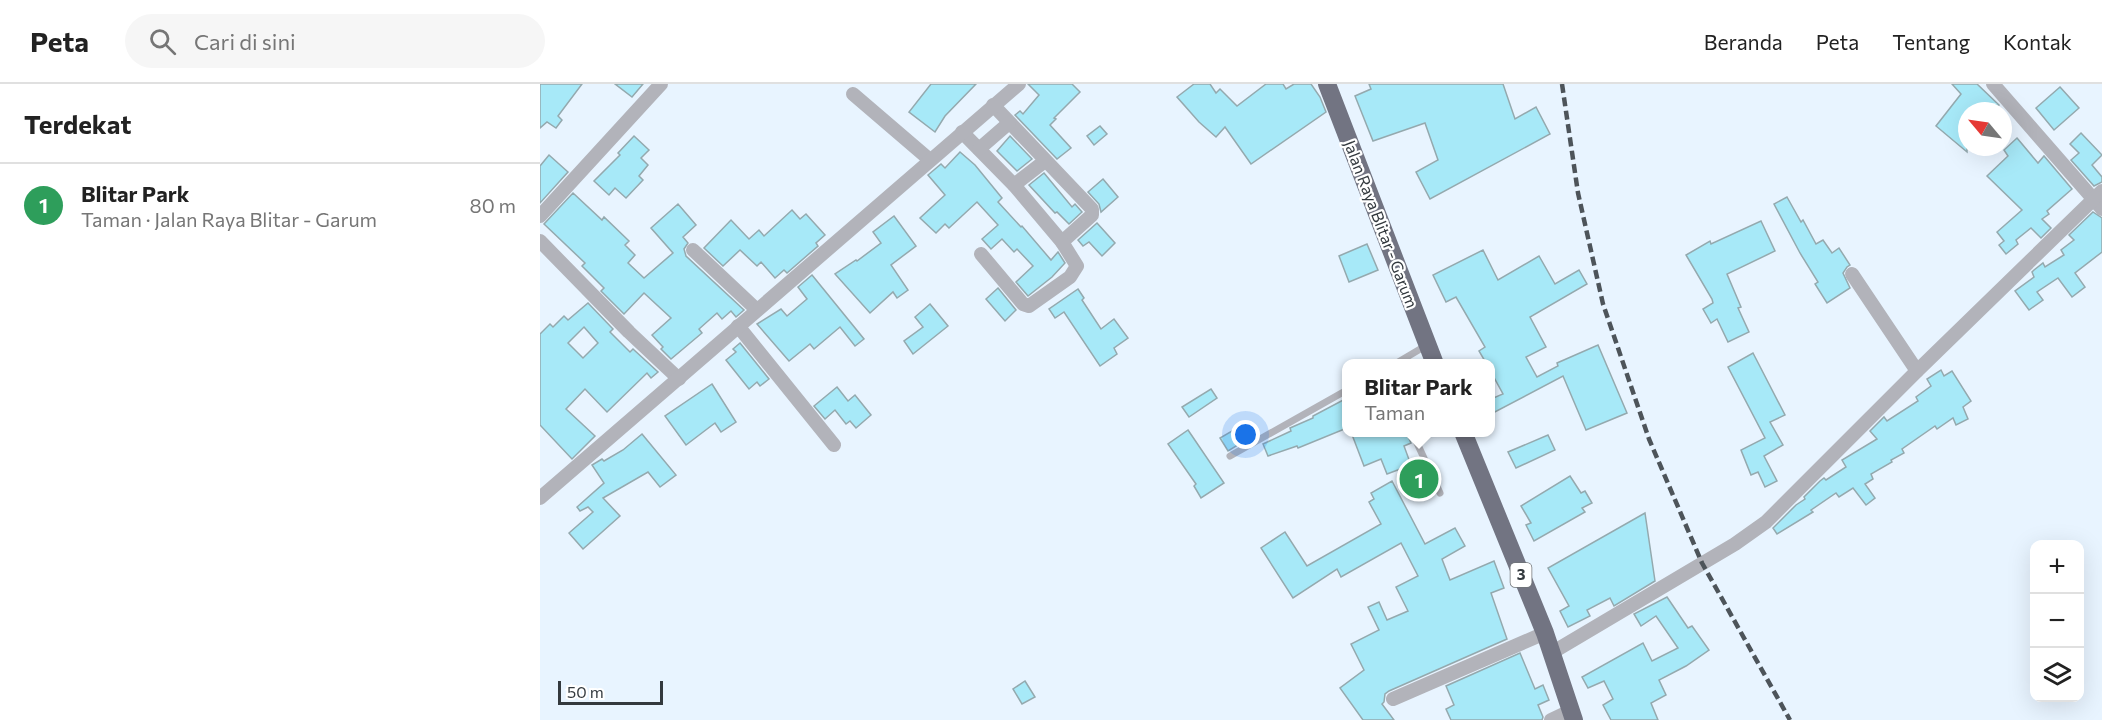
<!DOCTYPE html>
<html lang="id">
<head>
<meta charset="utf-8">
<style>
  :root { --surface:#fff; --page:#f6f6f6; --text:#222; --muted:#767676; --line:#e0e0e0; --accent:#b45309 }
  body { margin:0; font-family:Commissioner,sans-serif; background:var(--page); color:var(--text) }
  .controls { position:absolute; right:18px; bottom:18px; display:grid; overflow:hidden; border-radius:12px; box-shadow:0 6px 24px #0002 }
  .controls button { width:54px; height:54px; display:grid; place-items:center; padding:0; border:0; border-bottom:2px solid var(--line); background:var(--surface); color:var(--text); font:30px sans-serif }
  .compass { position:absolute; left:1418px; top:18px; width:54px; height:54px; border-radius:50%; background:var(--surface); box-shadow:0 6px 24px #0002; rotate:299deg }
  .scale { position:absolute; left:18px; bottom:15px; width:105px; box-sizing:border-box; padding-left:6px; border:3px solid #33393e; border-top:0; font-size:16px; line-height:21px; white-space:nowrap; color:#33393e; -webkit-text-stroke:4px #fff; paint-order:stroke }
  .you { position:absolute; left:706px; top:351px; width:21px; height:21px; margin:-15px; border:4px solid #fff; border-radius:50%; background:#1a73e8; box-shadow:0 0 0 9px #1a73e833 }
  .badge { display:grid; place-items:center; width:39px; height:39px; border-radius:50%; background:var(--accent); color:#fff; font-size:20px; font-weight:700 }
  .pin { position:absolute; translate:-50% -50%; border:3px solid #fff; box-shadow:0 2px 6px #0006 }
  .popup { position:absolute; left:802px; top:275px; width:153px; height:78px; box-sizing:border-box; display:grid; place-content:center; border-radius:12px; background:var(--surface); filter:drop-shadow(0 2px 4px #0005); font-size:20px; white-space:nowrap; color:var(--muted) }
  .popup b { font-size:22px; color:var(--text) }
  .popup::after { content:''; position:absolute; left:50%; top:100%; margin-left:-12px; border:12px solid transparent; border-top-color:var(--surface) }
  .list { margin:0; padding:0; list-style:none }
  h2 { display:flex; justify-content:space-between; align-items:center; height:78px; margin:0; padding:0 24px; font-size:26px }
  h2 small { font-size:20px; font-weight:400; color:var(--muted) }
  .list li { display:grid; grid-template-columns:39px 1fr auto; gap:18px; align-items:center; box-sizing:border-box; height:84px; padding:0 24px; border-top:2px solid var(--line) }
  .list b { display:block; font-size:22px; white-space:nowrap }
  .list p { margin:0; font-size:20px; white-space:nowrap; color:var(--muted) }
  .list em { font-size:20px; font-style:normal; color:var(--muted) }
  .icon { flex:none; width:33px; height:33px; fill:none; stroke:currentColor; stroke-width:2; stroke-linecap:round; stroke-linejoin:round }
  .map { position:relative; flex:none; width:1562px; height:636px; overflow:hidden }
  header { display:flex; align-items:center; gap:36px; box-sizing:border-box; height:84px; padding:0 30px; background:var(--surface); border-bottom:2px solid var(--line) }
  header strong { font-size:28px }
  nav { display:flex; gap:33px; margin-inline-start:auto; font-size:21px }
  .search { width:420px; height:54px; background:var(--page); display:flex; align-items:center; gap:15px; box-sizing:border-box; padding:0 21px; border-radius:33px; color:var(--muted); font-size:22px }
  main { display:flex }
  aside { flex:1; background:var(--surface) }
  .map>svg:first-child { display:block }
  .building { fill:#a7e9f8; stroke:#94a9ae; stroke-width:1.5; fill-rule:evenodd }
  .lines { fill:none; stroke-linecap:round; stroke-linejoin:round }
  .service { stroke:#b2b3ba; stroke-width:7 }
  .minor { stroke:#b2b3ba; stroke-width:14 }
  .trunk { stroke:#727482; stroke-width:18 }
  .rail { stroke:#4d545a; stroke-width:4.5; stroke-dasharray:9 4.5; stroke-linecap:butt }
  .labels { text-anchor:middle; stroke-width:4.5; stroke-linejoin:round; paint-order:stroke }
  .shield { fill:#fff; stroke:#707478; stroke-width:1.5 }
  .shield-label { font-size:15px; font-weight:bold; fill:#33393e }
  .street-label { font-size:16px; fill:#33393e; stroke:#fff }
</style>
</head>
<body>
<header>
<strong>Peta</strong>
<div class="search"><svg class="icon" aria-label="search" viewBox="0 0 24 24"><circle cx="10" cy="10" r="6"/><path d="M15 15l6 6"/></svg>Cari di sini</div>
<nav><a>Beranda</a><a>Peta</a><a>Tentang</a><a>Kontak</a></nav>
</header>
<main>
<aside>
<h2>Terdekat<small></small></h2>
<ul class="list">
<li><span class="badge" style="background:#2e9e5b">1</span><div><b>Blitar Park</b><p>Taman · Jalan Raya Blitar - Garum</p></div><em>80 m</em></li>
</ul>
</aside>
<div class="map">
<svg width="1562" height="636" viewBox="0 0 1562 636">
  <rect width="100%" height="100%" fill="#e8f4ff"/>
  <g class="building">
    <polygon points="0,0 42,0 18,32 22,36 16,44 7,38 0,44"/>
    <polygon points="75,0 103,0 92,13"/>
    <polygon points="391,0 436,0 405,32 395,48 369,28"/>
    <polygon points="488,0 532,0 540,8 514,34 516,35 510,41 531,64 517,75 475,31 480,27 483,30 499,11"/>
    <polygon points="654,0 670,0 676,9 680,5 697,22 726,0 743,0 746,5 754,0 771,0 780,13 786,28 711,80 685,43 676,53 659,38 637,13"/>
    <polygon points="829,0 963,0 975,35 996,23 1010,50 890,115 876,88 898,76 885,39 833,57 815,12 831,5"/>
    <polygon points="1412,0 1437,0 1459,21 1454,27 1427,27 1427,68 1396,42 1421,10"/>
    <polygon points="1520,3 1539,24 1514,46 1496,24"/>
    <polygon points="560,42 567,50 554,61 547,52"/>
    <polygon points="1541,49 1562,71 1552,81 1562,93 1562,98 1554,102 1531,76 1539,69 1530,60"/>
    <polygon points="94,52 109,66 101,74 108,81 99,92 103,96 86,114 75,104 69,111 54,97 80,71 78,69"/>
    <polygon points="470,52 492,75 477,87 457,67"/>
    <polygon points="1477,54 1498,79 1504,72 1532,105 1507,127 1509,130 1502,135 1511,144 1501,154 1491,144 1476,156 1478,160 1466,170 1459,161 1464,157 1457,148 1482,126 1447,92 1468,72 1464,66"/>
    <polygon points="420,68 435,81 462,114 458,118 481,143 482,142 511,176 518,168 525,179 512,193 488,212 476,198 493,182 477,165 474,168 462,155 451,165 442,155 458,141 437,118 409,144 405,140 396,149 380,134 405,111 388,91 401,80 405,84"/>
    <polygon points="9,71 28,88 0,119 0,82"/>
    <polygon points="504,89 532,123 535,120 542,128 529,140 517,128 515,129 489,101"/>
    <polygon points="563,95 578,113 561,128 559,120 548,108"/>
    <polygon points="33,109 62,136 64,133 89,157 85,161 95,171 88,179 104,194 133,169 111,144 138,120 156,141 143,153 148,159 144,165 146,172 204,226 196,233 191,227 182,235 177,229 159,245 162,249 131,275 121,265 123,263 112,251 131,234 104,209 84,230 61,207 64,204 42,182 45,179 4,140"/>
    <polygon points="1247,113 1261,138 1263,136 1276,160 1283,156 1292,169 1299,164 1310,181 1307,183 1303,189 1310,204 1287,219 1275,200 1278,198 1260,169 1234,120"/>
    <polygon points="252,126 260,135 266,130 285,151 276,159 278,162 247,189 244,186 235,194 221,178 217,182 200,166 183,182 164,164 191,136 209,155 219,146 224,152"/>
    <polygon points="1553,128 1562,134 1562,168 1535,189 1545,203 1532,213 1518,194 1497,208 1503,216 1489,226 1475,207 1494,193 1492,188 1494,186 1503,179 1505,183 1524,171 1521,166 1534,156 1529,151"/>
    <polygon points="354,132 376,162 351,181 368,206 357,214 353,208 330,229 295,190 316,176 317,177 341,159 333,148"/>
    <polygon points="1221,137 1235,167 1187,190 1201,223 1198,224 1209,248 1188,258 1177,235 1171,239 1163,225 1173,219 1172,215 1146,171 1170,157 1171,160"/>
    <polygon points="557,139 575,159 562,172 549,158 543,162 538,156"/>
    <polygon points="827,160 838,186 809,198 799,172"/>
    <polygon points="943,166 958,196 999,172 1015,200 1039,186 1047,200 990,233 1006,263 986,273 997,293 1018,282 1017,279 1058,261 1087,329 1046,346 1023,292 951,330 951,315 963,310 951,288 951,279 946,279 939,267 945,263 916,213 906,218 893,191"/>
    <polygon points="272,191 324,255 315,262 300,243 274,265 270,260 249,277 217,240 241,225 247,232 267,215 258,203"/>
    <polygon points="458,204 476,226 465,237 446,215"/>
    <polygon points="538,205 544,214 542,216 561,245 574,235 588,254 574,264 577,270 560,282 524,228 515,234 509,225"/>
    <path d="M48 219 73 245 70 248 90 268 93 265 118 288 111 294 107 289 67 328 45 305 26 325 55 352 32 375 0 341V250L10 240 13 243 24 232 28 236ZM44 243 58 259 43 274 28 259Z"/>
    <polygon points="390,220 408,242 373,270 364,257 383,243 375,233"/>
    <polygon points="200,259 229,295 220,302 217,298 209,305 186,276 196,268 193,265"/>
    <polygon points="1213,269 1245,331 1230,338 1243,361 1224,372 1237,397 1225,403 1218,388 1211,391 1201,366 1225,354 1188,283"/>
    <polygon points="1401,286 1404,292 1412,287 1431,317 1423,323 1428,335 1416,341 1413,334 1397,345 1395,342 1362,365 1364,369 1351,376 1352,378 1331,390 1333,395 1325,400 1335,414 1326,421 1313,404 1299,413 1296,409 1271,426 1273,428 1237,450 1233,444 1256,421 1265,415 1264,413 1280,397 1284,394 1286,396 1306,383 1302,376 1337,355 1330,347 1344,333 1347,337 1378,317 1376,313 1391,302 1387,295"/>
    <polygon points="172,300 196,338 181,348 175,339 146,361 125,332"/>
    <polygon points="297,303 308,317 315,311 331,331 316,344 310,337 306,340 295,326 285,335 274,322"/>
    <polygon points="671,305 677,314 649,333 642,323"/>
    <polygon points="807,314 807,344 758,364 757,362 728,372 723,360 751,347 750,344 773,334 773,332"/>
    <polygon points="704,340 711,353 688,367 680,354"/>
    <polygon points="648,346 684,399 661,414 654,402 656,400 628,360"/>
    <polygon points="811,348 866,348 871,359 864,362 871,381 847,390 841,375 824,382"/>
    <polygon points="102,350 136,391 120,403 108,388 63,414 80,432 43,465 29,449 53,428 48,423 40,427 37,423 64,399 52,381 62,375 64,377 83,366"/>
    <polygon points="1008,351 1015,366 976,384 968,368"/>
    <polygon points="1030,392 1041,409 1045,407 1052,419 1042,424 1045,428 994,457 986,441 991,439 981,422"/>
    <polygon points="852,397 885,460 915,444 925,462 902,475 910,496 954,477 964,504 951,509 967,555 849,607 845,610 844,618 842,620 854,636 823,636 800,604 824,586 811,560 839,546 828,523 839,518 847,536 868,527 856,503 878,492 861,459 801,493 797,485 753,514 721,464 745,448 767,482 841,440 829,418 834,415 831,409"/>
    <polygon points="1105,429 1115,497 1074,522 1070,514 1047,526 1050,532 1028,543 1020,527 1029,522 1008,484"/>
    <polygon points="1127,513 1148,544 1152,542 1169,566 1146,582 1119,596 1126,611 1111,619 1118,636 1071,636 1063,621 1073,615 1064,597 1048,604 1042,593 1103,559 1112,577 1138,564 1116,532 1101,542 1094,530"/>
    <polygon points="980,569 995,605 1003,601 1009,616 998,621 1003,633 1002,636 911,636 906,625 914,621 906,602"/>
    <polygon points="485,597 495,613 482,620 473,605"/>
  </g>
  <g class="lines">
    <g class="service">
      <polyline points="855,280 887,261"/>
      <polyline points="872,348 900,409"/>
      <polyline points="690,372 807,306"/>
    </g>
    <g class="minor">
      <polyline points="1453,0 1562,125"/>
      <polyline points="313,10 390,76"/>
      <polyline points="453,21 552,125 552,131 522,158"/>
      <polyline points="422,48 474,101 522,158 537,182 530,193 489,222 483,220 441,170"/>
      <polyline points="439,65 469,39"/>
      <polyline points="474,101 505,77"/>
      <polyline points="0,132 121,0"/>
      <polyline points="0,157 89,248 139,295"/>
      <polyline points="153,166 217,226"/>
      <polyline points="1312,190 1377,287"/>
      <polyline points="198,242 294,361"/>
      <polyline points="0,414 479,0"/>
      <polyline points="1013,568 1195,460 1226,438 1377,287 1562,107"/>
      <polyline points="853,615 1005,549"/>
      <polyline points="1011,636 1030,627"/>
    </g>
    <g class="trunk">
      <polyline points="787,0 895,280"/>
      <polyline points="923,348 1005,549 1034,636"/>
    </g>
    <polyline class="rail" points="1022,0 1038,109 1063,220 1109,355 1162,479 1250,636"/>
  </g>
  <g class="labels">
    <rect class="shield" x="970.5" y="479" width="21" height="24" rx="4.5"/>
    <g class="shield-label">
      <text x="981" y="496">3</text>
    </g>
    <g class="street-label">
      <text transform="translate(841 140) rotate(69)" y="6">Jalan Raya Blitar - Garum</text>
    </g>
  </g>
</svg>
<div class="controls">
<button>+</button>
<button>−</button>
<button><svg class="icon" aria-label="layers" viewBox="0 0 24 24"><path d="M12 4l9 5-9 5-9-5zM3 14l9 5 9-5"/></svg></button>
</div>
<svg class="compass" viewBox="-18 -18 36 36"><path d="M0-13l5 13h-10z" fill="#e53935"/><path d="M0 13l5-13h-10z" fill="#767676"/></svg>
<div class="scale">50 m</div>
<div class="you"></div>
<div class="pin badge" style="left:879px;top:395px;background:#2e9e5b">1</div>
<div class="popup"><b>Blitar Park</b>Taman</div>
</div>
</main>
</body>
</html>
